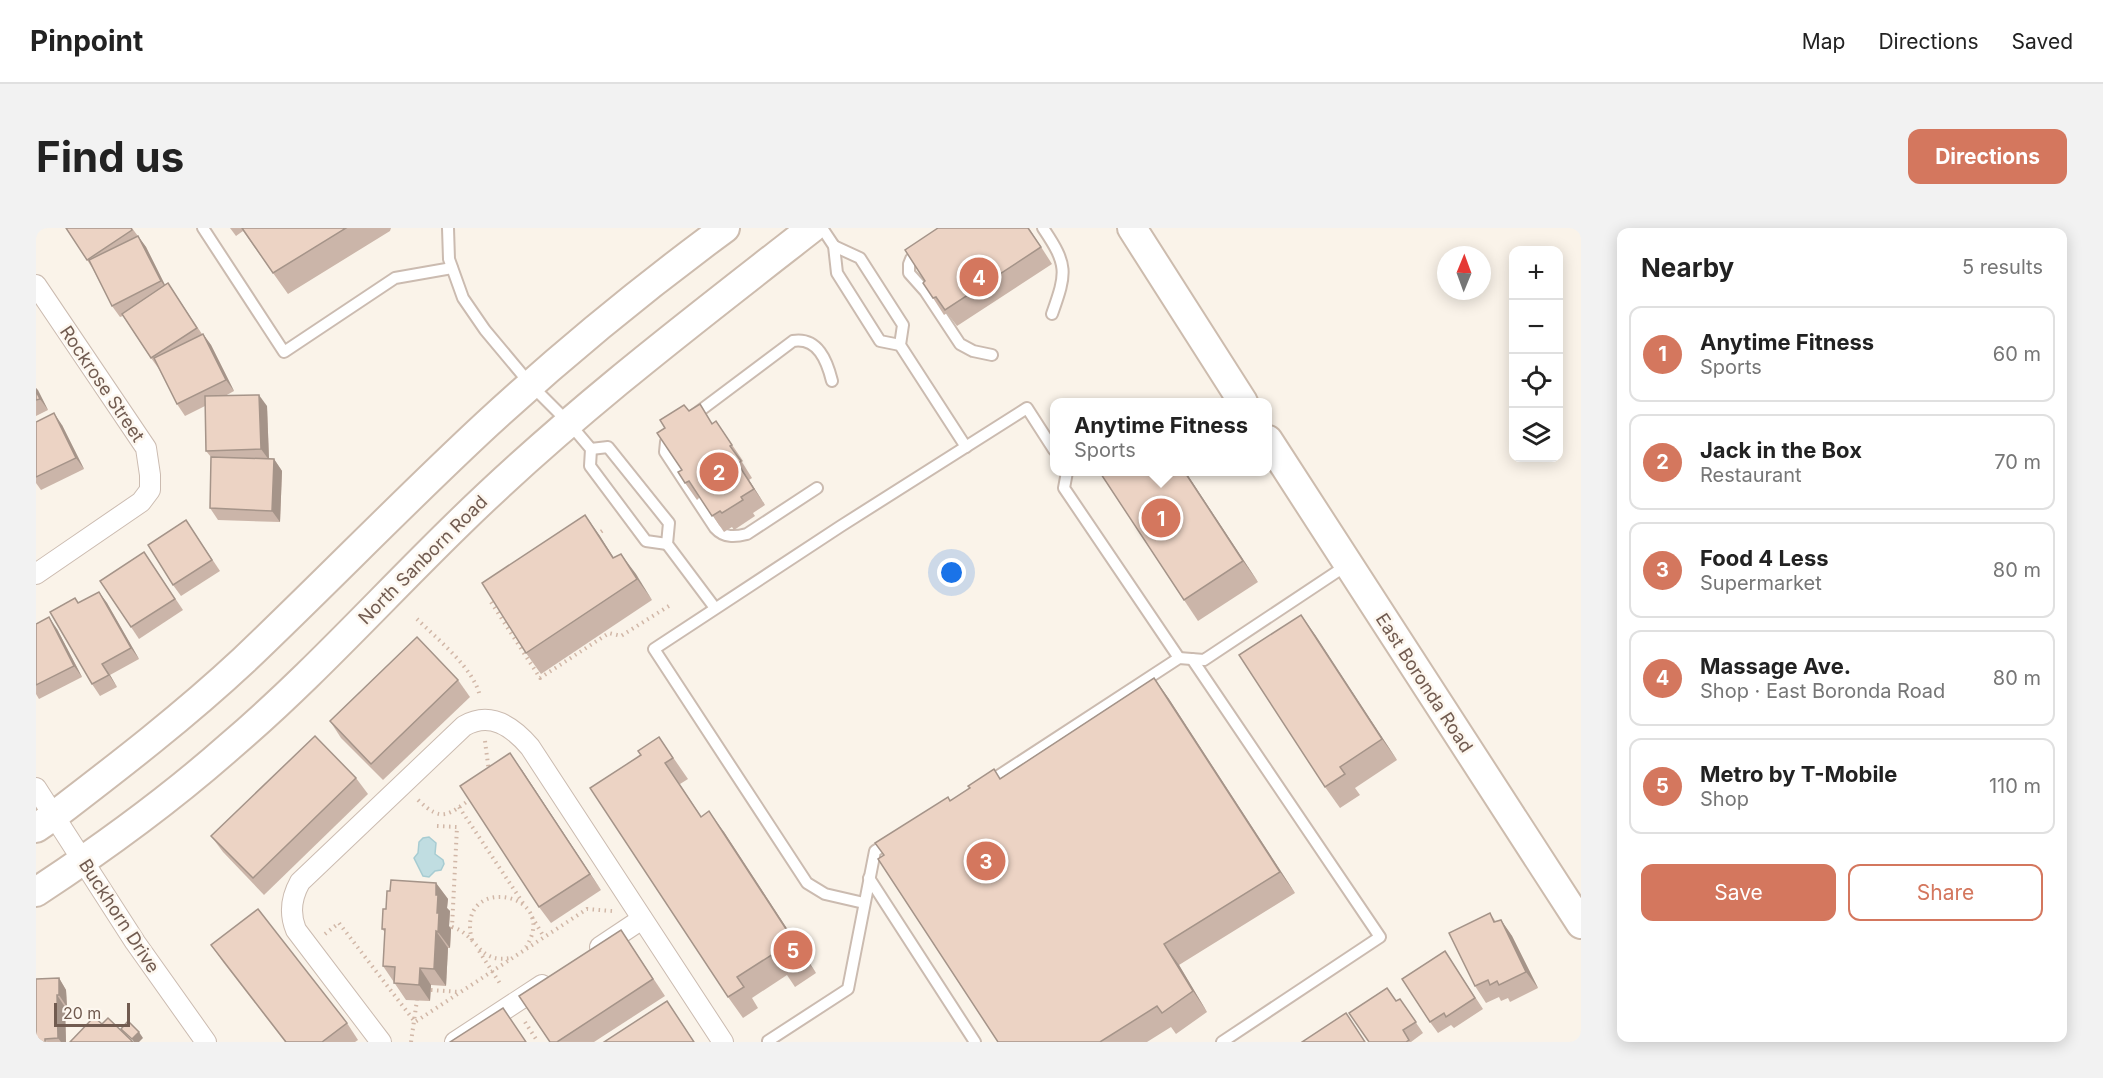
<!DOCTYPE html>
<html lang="en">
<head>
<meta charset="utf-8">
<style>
  :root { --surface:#fff; --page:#f2f2f2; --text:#222; --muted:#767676; --line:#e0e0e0; --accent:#d4775e }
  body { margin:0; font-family:Inter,sans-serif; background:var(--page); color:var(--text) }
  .controls { position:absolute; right:18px; top:18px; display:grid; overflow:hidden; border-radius:12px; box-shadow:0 3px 15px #0003 }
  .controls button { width:54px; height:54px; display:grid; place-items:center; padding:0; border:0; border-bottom:2px solid var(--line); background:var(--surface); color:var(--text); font:30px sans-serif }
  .compass { position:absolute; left:1401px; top:18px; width:54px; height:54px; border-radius:50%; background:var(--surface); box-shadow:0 3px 15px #0003; rotate:1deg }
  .scale { position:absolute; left:18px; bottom:15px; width:76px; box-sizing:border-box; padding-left:6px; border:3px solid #715b50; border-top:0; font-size:16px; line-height:21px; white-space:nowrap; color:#715b50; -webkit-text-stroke:4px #fdf7ef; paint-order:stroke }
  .you { position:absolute; left:916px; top:345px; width:21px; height:21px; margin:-15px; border:4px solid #fff; border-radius:50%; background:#1a73e8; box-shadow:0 0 0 9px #1a73e833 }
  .badge { display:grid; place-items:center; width:39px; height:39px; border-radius:50%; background:var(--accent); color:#fff; font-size:20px; font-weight:700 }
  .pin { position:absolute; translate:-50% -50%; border:3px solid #fff; box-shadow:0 2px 6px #0006 }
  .popup { position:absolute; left:1014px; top:170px; width:222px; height:78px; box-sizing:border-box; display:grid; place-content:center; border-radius:12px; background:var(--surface); filter:drop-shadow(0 2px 4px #0005); font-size:20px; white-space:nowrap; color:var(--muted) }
  .popup b { font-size:22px; color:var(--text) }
  .popup::after { content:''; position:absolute; left:50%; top:100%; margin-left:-12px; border:12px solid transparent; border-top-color:var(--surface) }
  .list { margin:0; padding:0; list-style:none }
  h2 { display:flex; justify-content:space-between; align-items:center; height:78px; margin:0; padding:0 24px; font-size:26px }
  h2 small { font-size:20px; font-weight:400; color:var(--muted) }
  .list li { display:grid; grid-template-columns:39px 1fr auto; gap:18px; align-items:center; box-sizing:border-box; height:96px; margin:0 12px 12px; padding:0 12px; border:2px solid var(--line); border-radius:12px }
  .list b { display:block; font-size:22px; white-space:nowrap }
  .list p { margin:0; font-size:20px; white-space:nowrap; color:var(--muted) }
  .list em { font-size:20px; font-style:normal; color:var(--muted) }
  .actions { display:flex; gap:12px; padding:18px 24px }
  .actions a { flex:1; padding:14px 0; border:2px solid var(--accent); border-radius:12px; text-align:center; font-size:21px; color:var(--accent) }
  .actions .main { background:var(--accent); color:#fff }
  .icon { flex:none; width:33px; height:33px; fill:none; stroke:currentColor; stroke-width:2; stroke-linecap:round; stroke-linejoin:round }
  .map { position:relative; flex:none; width:1545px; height:814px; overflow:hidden; border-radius:12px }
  header { display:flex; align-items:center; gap:36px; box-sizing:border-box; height:84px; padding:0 30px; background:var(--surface); border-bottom:2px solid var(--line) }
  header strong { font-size:28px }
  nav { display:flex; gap:33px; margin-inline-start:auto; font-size:21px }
  .intro { display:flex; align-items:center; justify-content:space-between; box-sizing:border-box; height:144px; padding:0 36px }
  h1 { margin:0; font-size:42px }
  .button { padding:15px 27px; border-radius:12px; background:var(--accent); color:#fff; font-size:21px; font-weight:700 }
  main { display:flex; gap:36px; padding:0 36px }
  aside { flex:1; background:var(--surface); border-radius:12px; box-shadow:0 3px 15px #0003 }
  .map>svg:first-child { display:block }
  .water { fill:#c0dde1; stroke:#a7ccd2; stroke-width:1.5 }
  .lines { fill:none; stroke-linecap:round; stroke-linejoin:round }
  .lane-casing { stroke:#cbbbb0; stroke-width:14 }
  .street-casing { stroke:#cbbbb0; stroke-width:22 }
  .secondary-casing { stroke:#cdbcae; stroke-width:32 }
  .path { stroke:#d1b7a7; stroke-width:4; stroke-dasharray:1.5 4.5; stroke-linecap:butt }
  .lane { stroke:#fff; stroke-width:10 }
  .street { stroke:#fff; stroke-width:20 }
  .secondary { stroke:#fff; stroke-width:28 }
  .wall { fill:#cbb5a9 }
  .shaded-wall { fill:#a59489 }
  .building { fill:#ecd3c4; stroke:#a59489; stroke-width:1.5 }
  .labels { text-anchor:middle; stroke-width:5; stroke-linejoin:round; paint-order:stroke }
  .street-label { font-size:18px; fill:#715b50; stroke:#fdf7ef }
</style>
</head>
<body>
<header>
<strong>Pinpoint</strong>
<nav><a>Map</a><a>Directions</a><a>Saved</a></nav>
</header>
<div class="intro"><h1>Find us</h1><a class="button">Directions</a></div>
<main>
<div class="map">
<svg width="1545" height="814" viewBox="0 0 1545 814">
  <rect width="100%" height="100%" fill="#faf3e9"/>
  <polygon class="water" points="393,609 400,615 399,626 407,632 408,636 405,642 399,643 393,649 387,648 378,630 382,625 383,614 387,610"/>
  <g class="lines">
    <g class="lane-casing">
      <g id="lane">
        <polyline points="167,0 248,124 359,50 416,40"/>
        <polyline points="412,0 413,31 427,70 449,102 495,157 533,195 555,221 554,238 610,313 631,316"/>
        <polyline points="786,0 798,18 801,45 844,113 864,117"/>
        <path d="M1007 0C1032 37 1031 44 1016 86"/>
        <polyline points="798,18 824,30 867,97 864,117 930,219"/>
        <polyline points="884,22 875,31 873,36 873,45 889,63 924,116 937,123 956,127"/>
        <path d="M657 188 757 113C782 109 791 133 796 153"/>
        <path d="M636 205 630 214 629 224 679 300C688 310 699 309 711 306L781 260"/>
        <polyline points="555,221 572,219 633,295 631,316 679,380"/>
        <polyline points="1031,244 1028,260 1143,430"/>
        <polyline points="1156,431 1344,709 1186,814"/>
        <polyline points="953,554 1143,430 1168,432 1311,337"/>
        <polyline points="833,650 939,814"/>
        <polyline points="828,675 789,666 771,655 618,421 805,298 991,180 1018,222"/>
        <polyline points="732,813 812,761 839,623 855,613"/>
      </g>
    </g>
    <g class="street-casing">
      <g id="street">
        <polyline points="0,57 110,220 114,247 114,262 105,274 0,346"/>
        <polyline points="0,560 99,714 170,814"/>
        <polyline points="564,719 606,691"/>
        <path d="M345 814 260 702C253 685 255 670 264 654L428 498C454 483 476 498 494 519L687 814"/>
        <polyline points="419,814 506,757"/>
      </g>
    </g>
    <g class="secondary-casing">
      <g id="secondary">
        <polyline points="1096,0 1207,174"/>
        <polyline points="1232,212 1545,696"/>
        <path d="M0 600 19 587C83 538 148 488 208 432 290 354 368 273 451 196 527 126 606 61 689 0"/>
        <path d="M0 664C67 620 133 572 193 519 274 450 345 371 421 297 531 189 654 95 776 0"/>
      </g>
    </g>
    <g class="path">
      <polyline points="560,307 569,301"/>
      <polyline points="460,371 455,374 504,450 573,405 585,408 636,376"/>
      <path d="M381 391C401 411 439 441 444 469"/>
      <polyline points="449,513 453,544"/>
      <path d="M382 572C406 595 412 587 436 570"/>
      <polyline points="423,579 487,675"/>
      <path d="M401 598 421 599 416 699C441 706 442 736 474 730"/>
      <polyline points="496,689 508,709"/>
      <polyline points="289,706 303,695 379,794 551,681 576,683"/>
      <path d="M436 712C418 645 526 663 490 719"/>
      <polyline points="443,723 465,757"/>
      <polyline points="395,762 424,764"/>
      <polyline points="489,794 502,814"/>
      <polyline points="375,814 381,772"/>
    </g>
    <use href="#lane" class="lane"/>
    <use href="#street" class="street"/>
    <use href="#secondary" class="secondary"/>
  </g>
  <g class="wall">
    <polygon points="30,0 96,0 110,19 129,57 132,55 166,106 167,106 175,117 198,163 189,168 231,178 233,231 238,231 246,243 244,294 182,292 174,280 175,229 170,223 169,178 149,188 141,176 123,141 115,130 87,88 84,89 76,78 57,41"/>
    <polygon points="194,0 355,0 354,3 252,66 207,3 200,8"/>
    <polygon points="993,0 1016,36 921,98 911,85 908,87 897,70"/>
    <polygon points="0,160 12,182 0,188"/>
    <polygon points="653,183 677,195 680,193 707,233 706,234 716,250 713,252 729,277 717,285 719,288 698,302 696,299 688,304 664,269 661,272 649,255 646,242"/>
    <polygon points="0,194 26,197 48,241 5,262 0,255"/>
    <polygon points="1149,243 1222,354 1162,393 1148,372"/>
    <polygon points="549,287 578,330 585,326 616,372 505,446 490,425"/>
    <polygon points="158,304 184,343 145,368 137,357"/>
    <polygon points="116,336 147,382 103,411 95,399"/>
    <polygon points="63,364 71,375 103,431 74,447 81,459 64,468 56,456 39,370 43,375"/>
    <polygon points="1265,387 1361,532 1319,560 1324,567 1304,580 1289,559"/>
    <polygon points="0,396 21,401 46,449 3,471 0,466"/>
    <polygon points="1118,450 1133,471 1259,665 1143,737 1171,784 1140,806 1135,799 1111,814 962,814 914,572 965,550"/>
    <polygon points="422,452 434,469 347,552 305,510 294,493"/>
    <polygon points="623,509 652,551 644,556 665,588 688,604 780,745 759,759 751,747 716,770 722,780 707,790 692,769 605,527"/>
    <polygon points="486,542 565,662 515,695 503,679"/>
    <polygon points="320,550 332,566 228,667 187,624 175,608"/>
    <polygon points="400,655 412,671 411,680 414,683 413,698 415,701 414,720 412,720 410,758 395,757 394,773 370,772 347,738 349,704 346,701 354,663"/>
    <polygon points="1454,685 1460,694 1465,692 1476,708 1502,760 1474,774 1472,770 1465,773 1463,769 1450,775 1439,758"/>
    <polygon points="585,702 629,768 558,814 514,814"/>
    <polygon points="175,717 311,795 322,812 319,814 249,814 187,734"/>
    <polygon points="1409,723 1447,781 1418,800 1415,797 1402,805 1394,794"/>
    <polygon points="23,750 30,762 31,779 29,779 30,814 0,814"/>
    <polygon points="1364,771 1387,805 1375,814 1333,814 1360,773"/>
  </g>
  <g class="shaded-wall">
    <polygon points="102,8 110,19 133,65 125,53"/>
    <polygon points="167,106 175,117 198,163 190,152"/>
    <polygon points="0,160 2,162 12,182 4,171 0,163"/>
    <polygon points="223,167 231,178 233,232 225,221"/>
    <polygon points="18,185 26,197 48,241 40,230"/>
    <polygon points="238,231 246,243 244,294 236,283"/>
    <polygon points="702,236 713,252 729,277 718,261"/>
    <polygon points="1148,243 1149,243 1222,354 1207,333"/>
    <polygon points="549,287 564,308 591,351 577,330"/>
    <polygon points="585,326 600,346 616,372 601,351"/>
    <polygon points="63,364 71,375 103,431 95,420"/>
    <polygon points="1265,387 1280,408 1361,532 1346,511"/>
    <polygon points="13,389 21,401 46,449 38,438"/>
    <polygon points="66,436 74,447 81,459 73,447"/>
    <polygon points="1118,450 1133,471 1259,665 1244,644"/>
    <polygon points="474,525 486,542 565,662 554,646"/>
    <polygon points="673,583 688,604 780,745 765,724"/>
    <polygon points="400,655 412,671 411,680 414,683 413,698 415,701 414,720 402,704 400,667"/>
    <polygon points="1465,692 1476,708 1502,760 1490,744"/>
    <polygon points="400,703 412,720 410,758 398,741"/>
    <polygon points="1128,716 1143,737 1171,784 1157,763"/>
    <polygon points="384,740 395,757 394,773 383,757"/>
    <polygon points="23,750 30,762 31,779 23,767"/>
    <polygon points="21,767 29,779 30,814 25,814 22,810"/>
    <polygon points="103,804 107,810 103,814 98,814 96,811"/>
  </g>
  <g class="building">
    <polygon points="30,0 95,0 96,2 51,32"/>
    <polygon points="206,0 310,0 237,45"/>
    <polygon points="902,0 992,0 1005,19 909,82 900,69 897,70 887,55 889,53 869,22"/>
    <polygon points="102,8 125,53 76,78 53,32"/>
    <polygon points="132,55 161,100 115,130 86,86"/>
    <polygon points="167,106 190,152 141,176 118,130"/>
    <polygon points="0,163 4,171 0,172"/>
    <polygon points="223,167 225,221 170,223 169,168"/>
    <polygon points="664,176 676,196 680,193 696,217 694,218 705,233 702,236 718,261 705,269 707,272 686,285 684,283 676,288 653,253 649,255 642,244 646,242 621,205 629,200 624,192 648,177 653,183"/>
    <polygon points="18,185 40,230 0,249 0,194"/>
    <polygon points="175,229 238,231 236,283 174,280"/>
    <polygon points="1063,243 1148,243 1207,333 1148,372"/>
    <polygon points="549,287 577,330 585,326 601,351 490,425 446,355"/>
    <polygon points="150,292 176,332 137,357 112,317"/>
    <polygon points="108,324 139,371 95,399 64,353"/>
    <polygon points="63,364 95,420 66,436 73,447 56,456 14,384 39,370 42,375"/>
    <polygon points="1265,387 1346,511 1304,539 1309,546 1289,559 1203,427"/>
    <polygon points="13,389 38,438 0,457 0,396"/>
    <polygon points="381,409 422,452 335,536 294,493"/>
    <polygon points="1118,450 1244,644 1128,716 1157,763 1126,785 1121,778 1064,814 962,814 842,631 848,627 839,615 912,569 914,573 934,560 932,558 958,541 964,551"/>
    <polygon points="279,508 320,550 217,650 175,608"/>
    <polygon points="623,509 637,530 629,535 665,589 673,583 765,724 744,738 737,726 701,749 708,759 692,769 554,560 605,527 602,523"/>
    <polygon points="474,525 554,646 503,679 424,558"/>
    <polygon points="355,652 400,655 400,667 402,667 401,685 403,685 402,704 400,703 398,741 384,740 383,757 358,755 359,739 347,738 349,701 346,701 347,681 350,681 351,663 354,663"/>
    <polygon points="222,681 311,795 286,814 250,814 175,717"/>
    <polygon points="1454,685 1458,694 1465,692 1490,744 1463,757 1461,753 1454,757 1452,752 1439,758 1413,705"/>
    <polygon points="585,702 617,751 521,814 514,814 483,768"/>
    <polygon points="1409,723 1439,770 1410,789 1408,785 1394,794 1366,751"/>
    <polygon points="23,750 23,767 21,767 22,810 9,811 9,814 0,814 0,751"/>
    <polygon points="1351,760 1360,773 1364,771 1380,794 1367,802 1373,812 1370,814 1333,814 1313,785"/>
    <polygon points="631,773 658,814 568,814"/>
    <polygon points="467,780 490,814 414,814"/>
    <polygon points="1310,785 1329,814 1266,814"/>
    <polygon points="58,789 66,796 72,790 97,814 34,814"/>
    <polygon points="92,793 103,804 96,811 85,801"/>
  </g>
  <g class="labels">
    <g class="street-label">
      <text transform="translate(66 156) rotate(56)" y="6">Rockrose Street</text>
      <text transform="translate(387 332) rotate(-45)" y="6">North Sanborn Road</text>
      <text transform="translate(1388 455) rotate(57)" y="6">East Boronda Road</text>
      <text transform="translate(83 688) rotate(57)" y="6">Buckhorn Drive</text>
    </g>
  </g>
</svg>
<div class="controls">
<button>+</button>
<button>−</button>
<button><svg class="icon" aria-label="locate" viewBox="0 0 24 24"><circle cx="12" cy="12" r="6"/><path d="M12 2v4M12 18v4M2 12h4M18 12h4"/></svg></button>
<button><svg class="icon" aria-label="layers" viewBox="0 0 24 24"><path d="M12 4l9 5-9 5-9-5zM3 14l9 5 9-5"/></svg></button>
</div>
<svg class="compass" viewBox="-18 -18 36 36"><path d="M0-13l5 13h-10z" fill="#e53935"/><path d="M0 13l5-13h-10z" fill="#767676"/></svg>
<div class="scale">20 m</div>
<div class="you"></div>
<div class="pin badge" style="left:1125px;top:290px">1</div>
<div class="popup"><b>Anytime Fitness</b>Sports</div>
<div class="pin badge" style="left:683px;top:244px">2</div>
<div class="pin badge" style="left:950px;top:633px">3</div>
<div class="pin badge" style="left:943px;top:49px">4</div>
<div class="pin badge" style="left:757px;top:722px">5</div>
</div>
<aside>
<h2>Nearby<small>5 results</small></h2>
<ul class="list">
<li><span class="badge">1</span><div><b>Anytime Fitness</b><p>Sports</p></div><em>60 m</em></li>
<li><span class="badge">2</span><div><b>Jack in the Box</b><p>Restaurant</p></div><em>70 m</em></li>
<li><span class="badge">3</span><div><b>Food 4 Less</b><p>Supermarket</p></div><em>80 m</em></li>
<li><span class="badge">4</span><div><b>Massage Ave.</b><p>Shop · East Boronda Road</p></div><em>80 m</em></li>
<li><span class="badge">5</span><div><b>Metro by T-Mobile</b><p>Shop</p></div><em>110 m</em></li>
</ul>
<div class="actions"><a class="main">Save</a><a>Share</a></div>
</aside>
</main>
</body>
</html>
